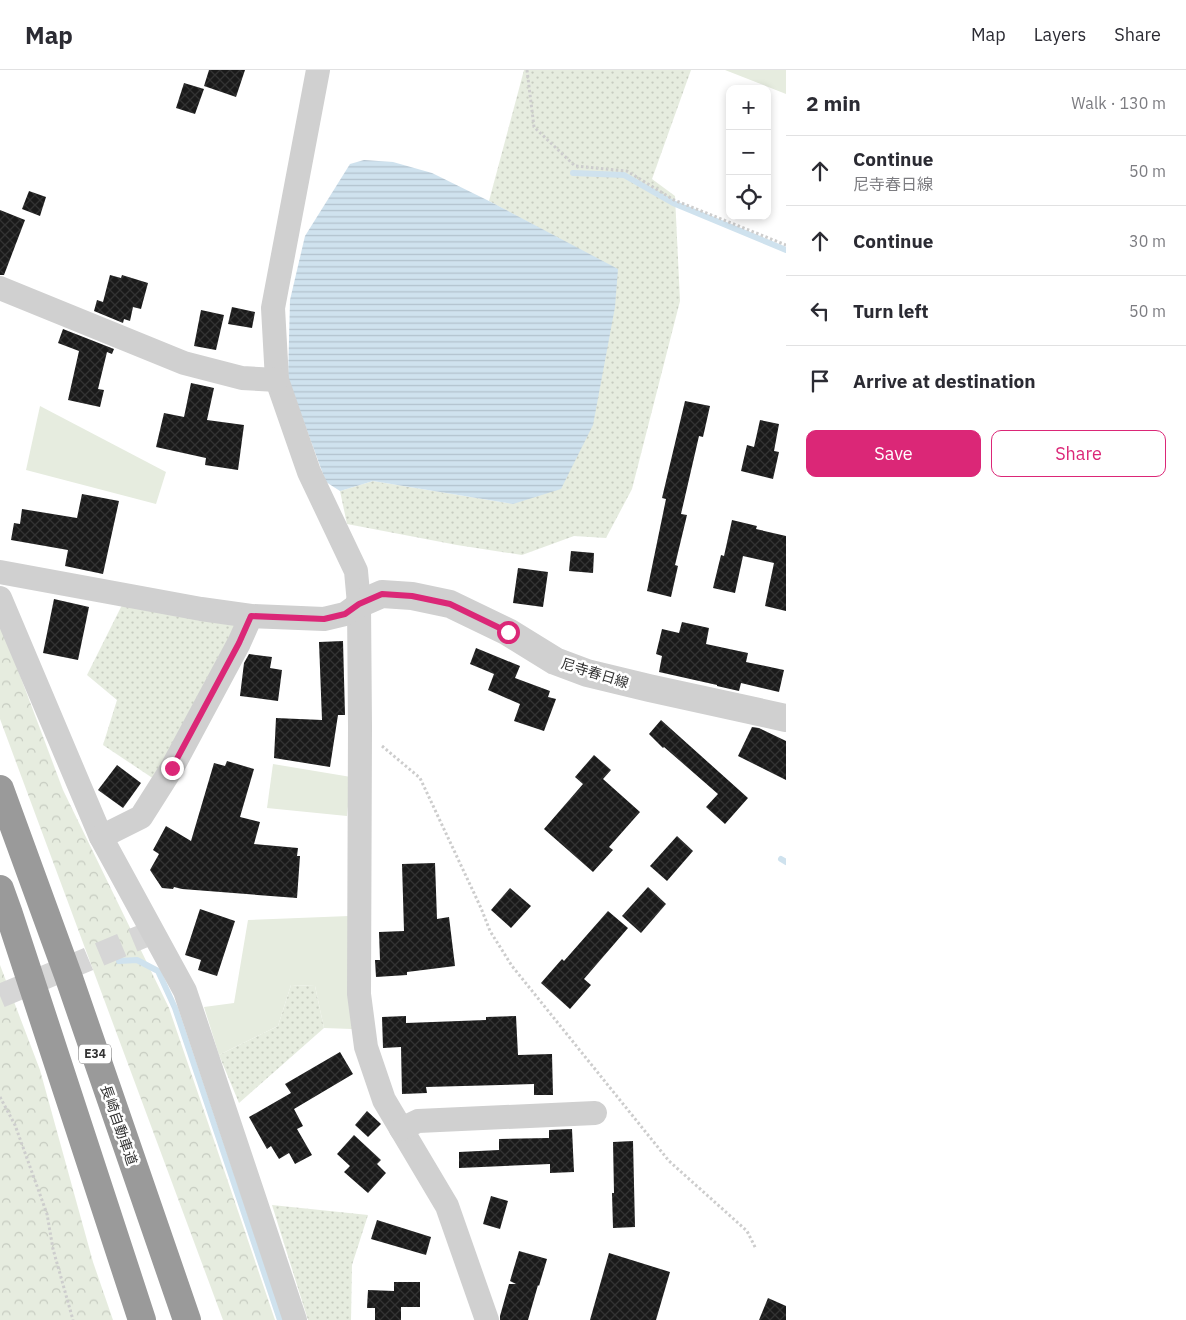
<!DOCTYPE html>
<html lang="en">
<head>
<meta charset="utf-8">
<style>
  :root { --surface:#fff; --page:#f2f2f3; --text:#2b2b33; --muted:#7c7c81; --line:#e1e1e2; --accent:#db2777 }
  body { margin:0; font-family:"IBM Plex Sans","Noto Sans JP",sans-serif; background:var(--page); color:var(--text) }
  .controls { position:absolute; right:15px; top:15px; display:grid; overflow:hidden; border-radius:10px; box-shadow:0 2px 8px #0003 }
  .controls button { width:45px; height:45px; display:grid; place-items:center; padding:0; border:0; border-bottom:1px solid var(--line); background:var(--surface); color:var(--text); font:25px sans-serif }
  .stop { position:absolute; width:15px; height:15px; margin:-11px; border:4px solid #db2777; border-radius:50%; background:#fff }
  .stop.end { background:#db2777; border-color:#fff; box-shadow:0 1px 5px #0008 }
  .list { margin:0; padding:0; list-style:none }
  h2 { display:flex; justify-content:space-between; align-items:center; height:65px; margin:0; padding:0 20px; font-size:21px }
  h2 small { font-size:16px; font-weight:400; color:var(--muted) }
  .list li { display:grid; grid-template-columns:32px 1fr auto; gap:15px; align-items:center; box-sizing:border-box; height:70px; padding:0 20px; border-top:1px solid var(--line) }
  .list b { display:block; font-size:19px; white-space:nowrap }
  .list p { margin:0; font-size:16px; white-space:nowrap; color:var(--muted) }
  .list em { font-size:16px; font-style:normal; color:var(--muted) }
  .actions { display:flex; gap:10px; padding:15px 20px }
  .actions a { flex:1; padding:11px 0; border:1px solid var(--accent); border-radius:10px; text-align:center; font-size:18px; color:var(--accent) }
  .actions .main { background:var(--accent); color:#fff }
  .icon { flex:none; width:28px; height:28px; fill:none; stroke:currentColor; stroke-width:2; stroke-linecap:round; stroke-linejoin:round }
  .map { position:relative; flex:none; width:786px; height:1250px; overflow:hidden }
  header { display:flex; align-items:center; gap:30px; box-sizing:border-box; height:70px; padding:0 25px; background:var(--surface); border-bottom:1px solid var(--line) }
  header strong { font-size:24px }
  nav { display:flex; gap:28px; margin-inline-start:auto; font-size:18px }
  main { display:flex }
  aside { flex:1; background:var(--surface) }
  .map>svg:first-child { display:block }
  .grass { fill:url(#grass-dots) }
  .forest { fill:url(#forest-crowns) }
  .garden { fill:#e6ecdf }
  .water { fill:url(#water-rules) }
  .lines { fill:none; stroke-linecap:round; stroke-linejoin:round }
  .stream { stroke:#cfe2ee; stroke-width:6 }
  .building { fill:url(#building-cross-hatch) }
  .minor-tunnel { stroke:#d6d6d6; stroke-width:24; stroke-dasharray:24 12; stroke-linecap:butt }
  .path { stroke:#cdcdcd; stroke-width:3; stroke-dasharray:2.5 2.5; stroke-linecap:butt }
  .minor { stroke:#d0d0d0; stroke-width:24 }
  .tertiary { stroke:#d0d0d0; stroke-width:28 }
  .motorway { stroke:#9a9a9a; stroke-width:28 }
  .route { stroke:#db2777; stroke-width:6 }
  .labels { text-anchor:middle; stroke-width:5; stroke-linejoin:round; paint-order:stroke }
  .shield { fill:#fff; stroke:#707070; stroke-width:1 }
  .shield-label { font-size:12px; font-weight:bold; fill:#333 }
  .street-label { font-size:14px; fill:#333; stroke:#fff }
</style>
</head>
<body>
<header>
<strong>Map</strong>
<nav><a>Map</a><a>Layers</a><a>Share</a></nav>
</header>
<main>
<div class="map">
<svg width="786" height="1250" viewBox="0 0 786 1250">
  <defs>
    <pattern id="grass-dots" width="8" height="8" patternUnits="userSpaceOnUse" patternTransform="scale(1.25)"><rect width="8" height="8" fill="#e6ecdf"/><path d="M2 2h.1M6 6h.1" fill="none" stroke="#c6cbc0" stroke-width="1.8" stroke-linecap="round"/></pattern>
    <pattern id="forest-crowns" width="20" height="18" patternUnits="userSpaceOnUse" patternTransform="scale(1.25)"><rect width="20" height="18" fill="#e6ecdf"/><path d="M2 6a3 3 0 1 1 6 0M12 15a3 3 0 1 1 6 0" fill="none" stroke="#c6cbc0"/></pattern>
    <pattern id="water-rules" width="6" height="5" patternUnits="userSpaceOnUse" patternTransform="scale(1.25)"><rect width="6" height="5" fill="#cfe2ee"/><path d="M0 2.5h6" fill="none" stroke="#b2c2cd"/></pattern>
    <pattern id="building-cross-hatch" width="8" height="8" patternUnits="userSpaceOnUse" patternTransform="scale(1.25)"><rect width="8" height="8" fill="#1a1a1a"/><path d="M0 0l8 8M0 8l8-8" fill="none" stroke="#333"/></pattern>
  </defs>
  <rect width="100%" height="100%" fill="#fff"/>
  <g class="grass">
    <polygon points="524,0 691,0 652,109 675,126 680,231 632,419 606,468 574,466 522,485 457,475 347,454 340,421 373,411 513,434 618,200 489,131"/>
    <polygon points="123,533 238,555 157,711 103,675 117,630 87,605"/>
    <polygon points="291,915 315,916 324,958 239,1033 219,985 278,956"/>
    <polygon points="272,1135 368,1145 352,1195 351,1250 308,1250"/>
  </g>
  <g class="forest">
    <polygon points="0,552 63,720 169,938 275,1250 223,1250 0,649"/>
    <polygon points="0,895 40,1000 93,1192 113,1250 0,1250"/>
  </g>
  <g class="garden">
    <polygon points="725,0 786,0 786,24"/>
    <polygon points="40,336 166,402 156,434 26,400"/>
    <polygon points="273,694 351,707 347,746 267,738"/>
    <polygon points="349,846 352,959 324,958 315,916 291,915 278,956 219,985 204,937 234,933 248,850"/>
  </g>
  <polygon class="water" points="364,90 393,92 432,103 489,131 618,199 615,237 593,355 561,419 513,434 373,411 340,421 326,412 288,309 290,230 305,166 350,94"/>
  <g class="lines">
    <g class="stream">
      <polyline points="573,103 624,105 673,133 786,180"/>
      <polyline points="781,789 786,792"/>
      <polyline points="119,891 137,890 158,901 175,938 280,1250"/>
    </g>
  </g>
  <g class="building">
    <polygon points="209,0 245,0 236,27 204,16"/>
    <polygon points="184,13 204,19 195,44 176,38"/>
    <polygon points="29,121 46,127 40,146 22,139"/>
    <polygon points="0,140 25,150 4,205 0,205"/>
    <polygon points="110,205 121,208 122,205 148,213 141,239 133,237 130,251 124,249 123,253 94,241 97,230 103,232"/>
    <polygon points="232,237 255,242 252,258 228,254"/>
    <polygon points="201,240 224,245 216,280 194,276"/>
    <polygon points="63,259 114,279 112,284 107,282 98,319 104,320 100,337 68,330 79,281 58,273"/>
    <polygon points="191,313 214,318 207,350 244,355 238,400 205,395 206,388 156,377 164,343 184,347"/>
    <polygon points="685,331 710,336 703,367 699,366 681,444 687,445 675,495 678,496 671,527 647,521 666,429 662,428"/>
    <polygon points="760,350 779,354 774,381 779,382 773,409 741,401 747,375 754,377"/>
    <polygon points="82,424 119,431 103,504 65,496 68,480 11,470 14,453 20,454 22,439 77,448"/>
    <polygon points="732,450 757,456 756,459 786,466 786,541 765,536 774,493 743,486 735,523 713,518 721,485 724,486"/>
    <polygon points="571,481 594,483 593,503 569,501"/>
    <polygon points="518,498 548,502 543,537 513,533"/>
    <polygon points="54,529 89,537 78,590 43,583"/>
    <polygon points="682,552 709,558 706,574 748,583 746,592 784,600 779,622 741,613 739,621 717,616 717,615 659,602 662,586 656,584 662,559 679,563"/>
    <polygon points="343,571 345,645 338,645 330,697 274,688 276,648 322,650 319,572"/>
    <polygon points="476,578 520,596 515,608 550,621 548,627 556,629 544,661 514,651 520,634 488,620 494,604 470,594"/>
    <polygon points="249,584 272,587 270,598 282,600 278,631 240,626 244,593"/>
    <polygon points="661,650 748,728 725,754 706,737 718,724 664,677 663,678 649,664"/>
    <polygon points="752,657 759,658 786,671 786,710 738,686"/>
    <polygon points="594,685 611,700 603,709 640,742 609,777 613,780 593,802 544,759 583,714 575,707"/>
    <polygon points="227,691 254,699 240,747 260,752 254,774 298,778 297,786 300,786 297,828 182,819 174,817 173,819 162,818 150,800 159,784 153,780 166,756 191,771 214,693 225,696"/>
    <polygon points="117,695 141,713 123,738 98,720"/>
    <polygon points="677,766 693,781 667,811 650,796"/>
    <polygon points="435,793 437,849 449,847 455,896 407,902 407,905 376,907 375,890 380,890 379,862 404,861 402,794"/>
    <polygon points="648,817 666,834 641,863 622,846"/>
    <polygon points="510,818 531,836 511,858 491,840"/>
    <polygon points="200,839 235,851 217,906 198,900 201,890 185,885"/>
    <polygon points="608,841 628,858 584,909 591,915 570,939 541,913 562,889 564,891"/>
    <polygon points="406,946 406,953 486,950 486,947 516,946 518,985 552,984 553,1025 534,1025 534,1014 426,1017 427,1023 402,1024 401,977 383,978 382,947"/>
    <polygon points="340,982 353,1004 294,1039 303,1056 297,1059 312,1085 295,1094 289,1083 279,1089 271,1076 267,1079 249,1047 291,1023 285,1014"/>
    <polygon points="367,1041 381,1054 368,1067 355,1055"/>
    <polygon points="572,1059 574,1102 550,1103 550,1094 459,1098 459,1082 499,1080 499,1069 549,1068 549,1060"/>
    <polygon points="354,1065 381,1090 377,1094 386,1103 368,1123 344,1102 350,1096 337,1084"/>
    <polygon points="633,1071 635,1157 613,1158 612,1123 614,1123 613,1072"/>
    <polygon points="491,1126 508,1131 500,1159 483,1154"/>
    <polygon points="377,1150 431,1167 426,1185 371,1169"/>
    <polygon points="519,1181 547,1189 539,1216 538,1215 528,1250 500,1250 500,1246 509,1214 516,1214 510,1211"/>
    <polygon points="609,1183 670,1202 656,1250 590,1250"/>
    <polygon points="394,1212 420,1212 420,1237 401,1237 401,1250 375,1250 375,1238 367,1238 368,1220 394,1221"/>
    <polygon points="768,1228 786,1236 786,1250 759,1250"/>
  </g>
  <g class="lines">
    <polyline class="minor-tunnel" points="0,926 153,862"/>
    <g class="path">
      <polyline points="527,0 534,57 575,96 627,101 674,130 786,175"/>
      <polyline points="382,676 420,708 481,838 490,861 512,896 669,1091 747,1161 756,1179"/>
      <polyline points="0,1027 15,1055 47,1144 53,1179 73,1250"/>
    </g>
    <g class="minor">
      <polyline points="318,0 273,238 277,310 309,402 356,501 359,534 360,657 359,924 366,977 384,1030 447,1136 487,1250"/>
      <polyline points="0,218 184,293 242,308 277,310"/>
      <polyline points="0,502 201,539 251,546 324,549 345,544 359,534"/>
      <polyline points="0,528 101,767 185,921 295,1250"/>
      <polyline points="101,767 141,747 172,698 239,573 251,546"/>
      <polyline points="401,1059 418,1051 595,1043"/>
    </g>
    <polyline class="tertiary" points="359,534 382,524 412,526 450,534 508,562 555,591 587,603 649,618 786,648"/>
    <g class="motorway">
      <polyline points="0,719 69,908 187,1250"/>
      <polyline points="0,819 9,844 142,1250"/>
    </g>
  </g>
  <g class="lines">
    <polyline class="route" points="172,698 239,573 251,546 324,549 345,544 359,534 382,524 412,526 450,534 508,562"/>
  </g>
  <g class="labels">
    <rect class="shield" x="79" y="974.5" width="32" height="19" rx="4"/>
    <g class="shield-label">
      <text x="95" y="988">E34</text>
    </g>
    <g class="street-label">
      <text transform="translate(595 603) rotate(17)" y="5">尼寺春日線</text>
      <text transform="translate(119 1055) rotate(71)" y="5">長崎自動車道</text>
    </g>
  </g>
</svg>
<div class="controls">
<button>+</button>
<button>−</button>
<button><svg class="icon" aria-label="locate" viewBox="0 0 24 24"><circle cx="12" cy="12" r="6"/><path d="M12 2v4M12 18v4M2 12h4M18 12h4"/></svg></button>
</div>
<div class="stop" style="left:508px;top:562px"></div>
<div class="stop end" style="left:172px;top:698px"></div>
</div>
<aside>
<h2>2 min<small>Walk · 130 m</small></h2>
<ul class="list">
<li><svg class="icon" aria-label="ahead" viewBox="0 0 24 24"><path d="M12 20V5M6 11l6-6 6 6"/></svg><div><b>Continue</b><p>尼寺春日線</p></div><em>50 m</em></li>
<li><svg class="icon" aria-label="ahead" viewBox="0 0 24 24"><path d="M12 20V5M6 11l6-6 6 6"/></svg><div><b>Continue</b></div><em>30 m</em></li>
<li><svg class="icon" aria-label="left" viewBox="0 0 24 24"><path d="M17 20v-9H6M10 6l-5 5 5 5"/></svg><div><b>Turn left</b></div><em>50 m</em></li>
<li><svg class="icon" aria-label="arrive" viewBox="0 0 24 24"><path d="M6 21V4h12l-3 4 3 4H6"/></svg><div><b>Arrive at destination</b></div></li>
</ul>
<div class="actions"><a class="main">Save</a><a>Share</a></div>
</aside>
</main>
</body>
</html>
